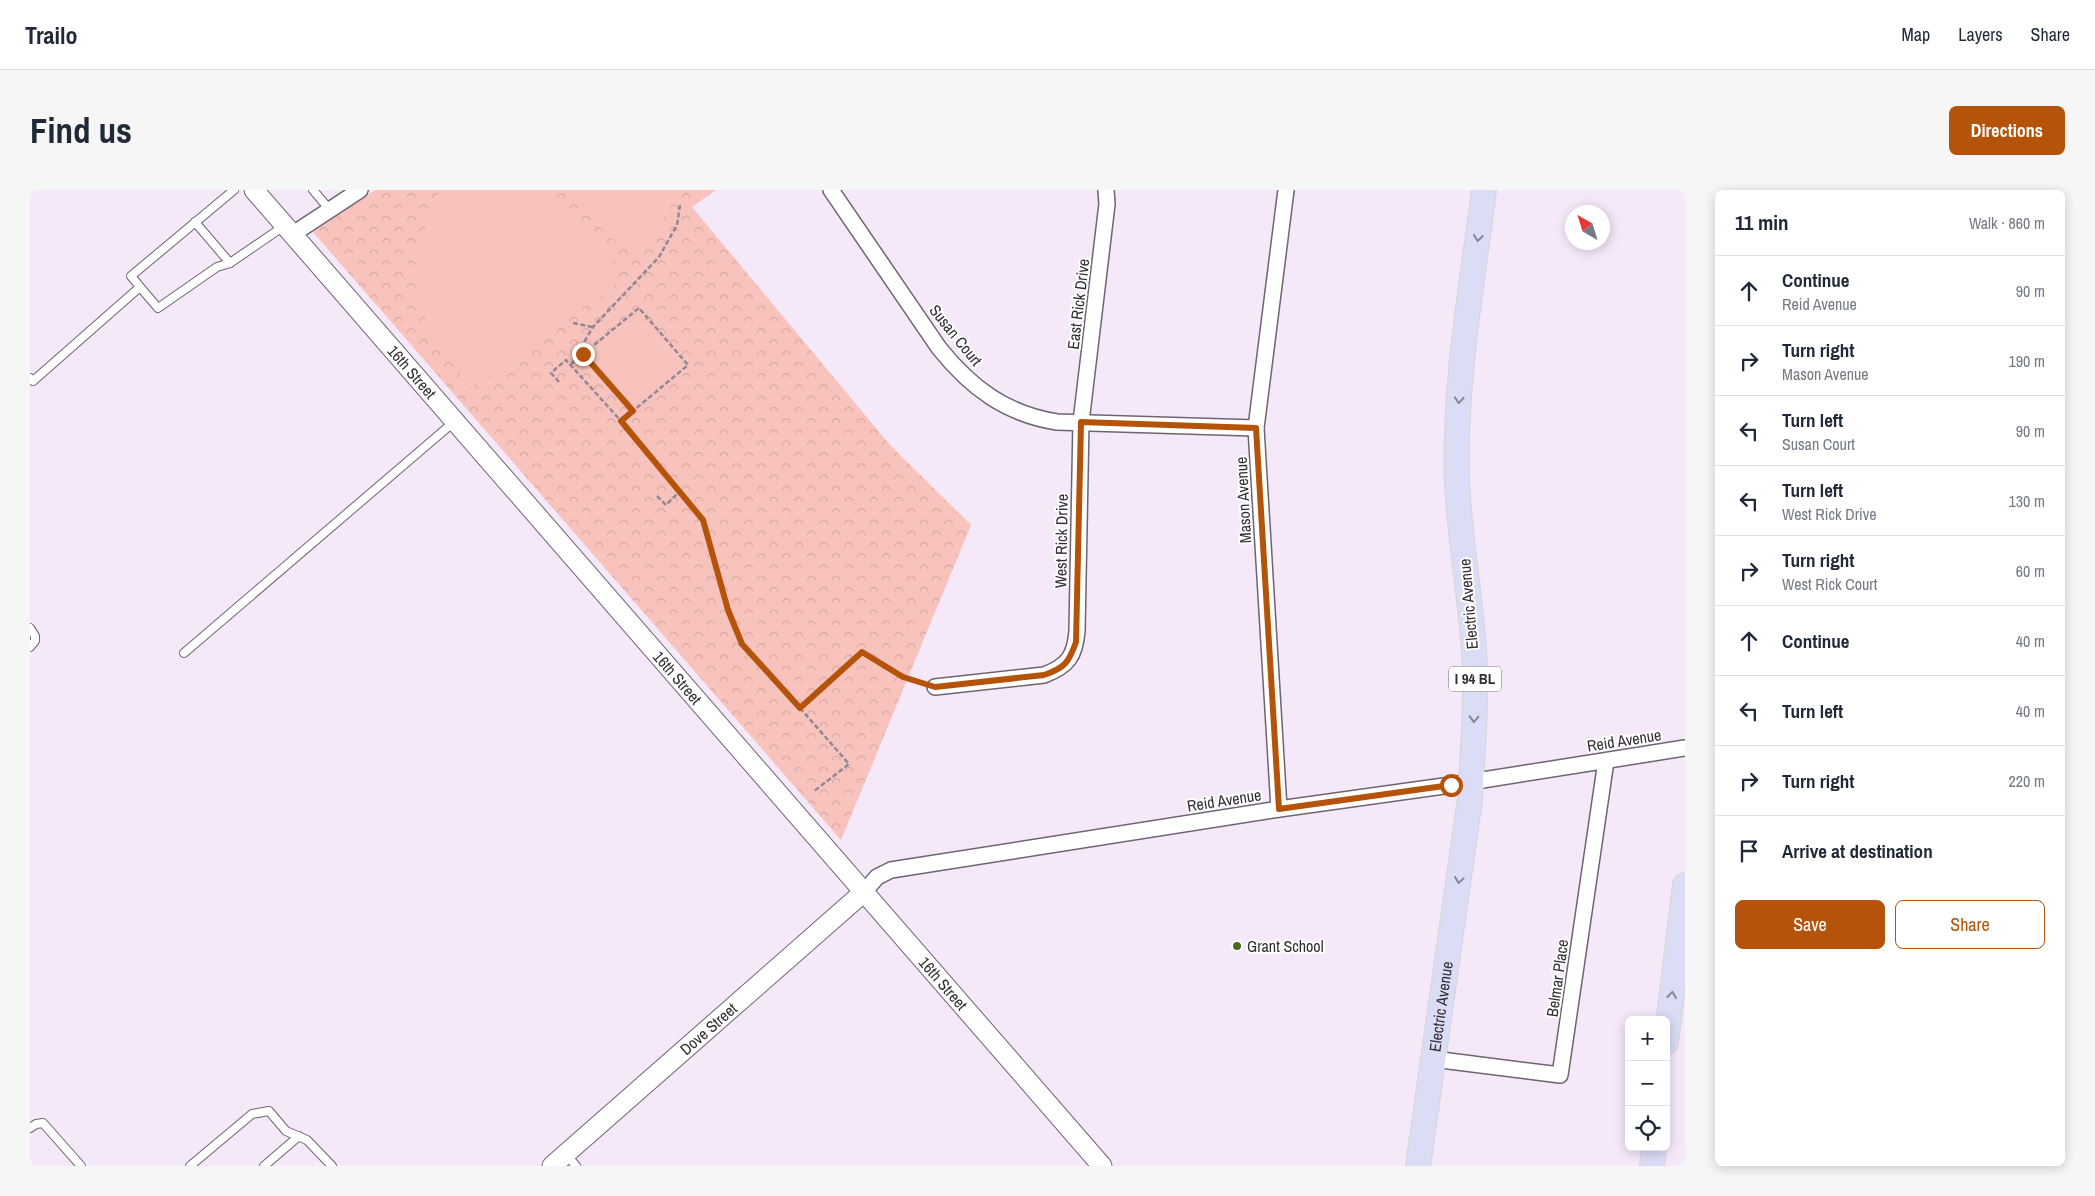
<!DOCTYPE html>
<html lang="en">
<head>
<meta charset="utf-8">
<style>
  :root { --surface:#fff; --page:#f6f6f7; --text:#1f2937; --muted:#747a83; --line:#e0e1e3; --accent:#b45309 }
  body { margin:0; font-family:"Archivo Narrow",sans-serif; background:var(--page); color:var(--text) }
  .controls { position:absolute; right:15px; bottom:15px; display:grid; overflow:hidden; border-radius:8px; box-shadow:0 2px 12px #0003 }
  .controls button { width:45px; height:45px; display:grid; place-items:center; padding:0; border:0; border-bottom:1px solid var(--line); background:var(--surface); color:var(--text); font:25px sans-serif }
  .compass { position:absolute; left:1535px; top:15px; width:45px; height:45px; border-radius:50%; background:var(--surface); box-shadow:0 2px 12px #0003; rotate:321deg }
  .stop { position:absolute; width:15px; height:15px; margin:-11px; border:4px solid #b45309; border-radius:50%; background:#fff }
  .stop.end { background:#b45309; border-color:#fff; box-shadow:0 1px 5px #0008 }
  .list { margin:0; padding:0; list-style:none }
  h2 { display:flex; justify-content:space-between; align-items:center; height:65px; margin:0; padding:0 20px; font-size:21px }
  h2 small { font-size:16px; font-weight:400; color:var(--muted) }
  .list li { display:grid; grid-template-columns:32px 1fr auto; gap:15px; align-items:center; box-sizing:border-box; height:70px; padding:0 20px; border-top:1px solid var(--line) }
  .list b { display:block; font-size:19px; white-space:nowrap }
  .list p { margin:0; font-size:16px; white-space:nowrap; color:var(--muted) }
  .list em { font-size:16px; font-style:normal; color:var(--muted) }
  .actions { display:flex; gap:10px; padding:15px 20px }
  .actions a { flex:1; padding:11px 0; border:1px solid var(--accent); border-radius:8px; text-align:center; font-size:18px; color:var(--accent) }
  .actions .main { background:var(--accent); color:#fff }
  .icon { flex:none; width:28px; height:28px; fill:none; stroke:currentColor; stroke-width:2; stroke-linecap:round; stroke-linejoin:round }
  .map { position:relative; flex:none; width:1655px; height:976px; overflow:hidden; border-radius:8px }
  header { display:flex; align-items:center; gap:30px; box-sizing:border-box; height:70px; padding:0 25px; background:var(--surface); border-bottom:1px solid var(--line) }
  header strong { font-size:24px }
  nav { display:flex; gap:28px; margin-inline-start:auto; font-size:18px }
  .intro { display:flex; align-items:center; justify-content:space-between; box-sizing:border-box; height:120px; padding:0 30px }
  h1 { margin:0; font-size:35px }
  .button { padding:12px 22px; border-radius:8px; background:var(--accent); color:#fff; font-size:18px; font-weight:700 }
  main { display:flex; gap:30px; padding:0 30px }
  aside { flex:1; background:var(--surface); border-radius:8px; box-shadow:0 2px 12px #0003 }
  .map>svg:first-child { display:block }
  .park { fill:url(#park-crowns) }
  .pitch { fill:#f9c3bd }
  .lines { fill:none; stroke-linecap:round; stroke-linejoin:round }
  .service-casing { stroke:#6e6472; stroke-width:10 }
  .minor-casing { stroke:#6e6472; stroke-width:18 }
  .tertiary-casing { stroke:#6e6472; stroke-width:21 }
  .primary-casing { stroke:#d6d5d6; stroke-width:26 }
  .path { stroke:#908893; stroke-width:2.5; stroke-dasharray:5 2.5; stroke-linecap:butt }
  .service { stroke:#fff; stroke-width:8 }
  .minor { stroke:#fff; stroke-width:15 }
  .tertiary { stroke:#fff; stroke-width:19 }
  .primary { stroke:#dbdcf5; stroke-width:24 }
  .oneway { stroke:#878594 }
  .route { stroke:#b45309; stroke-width:6 }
  .poi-dot { fill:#4a691e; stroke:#fff; stroke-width:2 }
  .labels { text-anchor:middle; stroke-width:4; stroke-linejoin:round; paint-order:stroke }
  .shield { fill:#fff; stroke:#706d71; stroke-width:1 }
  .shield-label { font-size:15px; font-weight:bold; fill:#332e34 }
  .street-label { font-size:16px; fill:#332e34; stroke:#fff }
  .poi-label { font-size:16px; fill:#332e34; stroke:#fff; text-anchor:start }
</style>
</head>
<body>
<header>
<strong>Trailo</strong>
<nav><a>Map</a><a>Layers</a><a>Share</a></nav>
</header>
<div class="intro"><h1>Find us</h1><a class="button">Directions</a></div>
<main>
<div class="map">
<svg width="1655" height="976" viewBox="0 0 1655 976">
  <defs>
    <pattern id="park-crowns" width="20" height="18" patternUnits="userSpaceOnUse" patternTransform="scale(1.25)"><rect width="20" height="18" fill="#f9c3bd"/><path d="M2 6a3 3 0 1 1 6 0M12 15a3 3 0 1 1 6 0" fill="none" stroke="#d6a8a3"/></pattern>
  </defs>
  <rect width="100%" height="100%" fill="#f5e8f9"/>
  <polygon class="park" points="345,0 686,0 662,17 860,255 941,335 811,650 283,42"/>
  <g class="pitch">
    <path d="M410 0H512L586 75 584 96 441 198C417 169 395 138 387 101 382 74 398 24 410 0Z"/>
    <polygon points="532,0 652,0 614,55 592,58"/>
    <polygon points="605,121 652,176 602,219 555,164"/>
  </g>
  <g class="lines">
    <g class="service-casing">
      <g id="service">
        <polyline points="283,0 300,20"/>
        <polyline points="165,32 200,73"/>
        <polyline points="110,97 101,86 204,0"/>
        <polyline points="0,188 3,191 110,97 128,118 187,77 200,73 254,36"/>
        <polyline points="0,438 5,446 5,451 0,457"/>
        <polyline points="154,463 425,231"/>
        <polyline points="0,938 6,934 13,933 51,976"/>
        <polyline points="536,964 546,976"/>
        <polyline points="160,976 222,924 239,921 256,941 277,950 302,976"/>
        <polyline points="234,976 269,946"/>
      </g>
    </g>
    <g class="minor-casing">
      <g id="minor">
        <path d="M801 0 909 158C941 198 976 224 1027 232L1226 238"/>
        <polyline points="263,44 330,0"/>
        <path d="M905 497 1014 485C1038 476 1045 466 1047 441L1051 232 1077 14 1076 0"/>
        <polyline points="1249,619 1226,238 1256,0"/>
        <polyline points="835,701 847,687 861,680 1249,619 1421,595 1655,558"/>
        <polyline points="1403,869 1530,885 1576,571"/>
      </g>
    </g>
    <g class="tertiary-casing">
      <g id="tertiary">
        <path id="s1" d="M224 0 1072 976"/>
        <path id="s2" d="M522 976 835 701"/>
      </g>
    </g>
    <g class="primary-casing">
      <g id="primary">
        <polyline points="1636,853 1655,695"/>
        <path id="s3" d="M1388 976 1440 609C1442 568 1446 526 1445 485 1444 419 1429 354 1427 289 1424 193 1442 95 1454 0"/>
        <polyline points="1622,976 1624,957"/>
      </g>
    </g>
    <g class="path">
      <polyline points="543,133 563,137"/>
      <polyline points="553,164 603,221"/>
      <polyline points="543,171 563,137 629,67 647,35 650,15"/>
      <polyline points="541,174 609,118 658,175 591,231"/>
      <polyline points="529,192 521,183 536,170 591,231 673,330 698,420 712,454 770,518 832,462 873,487 891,493"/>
      <polyline points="627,306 636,315 650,301"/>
      <polyline points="770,518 819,574 783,602"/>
    </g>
    <use href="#service" class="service"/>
    <use href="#minor" class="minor"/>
    <use href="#tertiary" class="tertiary"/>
    <use href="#primary" class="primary"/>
  </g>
  <defs><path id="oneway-chevron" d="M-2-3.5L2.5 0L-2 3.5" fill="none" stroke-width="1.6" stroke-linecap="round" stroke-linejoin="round" transform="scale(1.25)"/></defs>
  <g class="oneway">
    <use href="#oneway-chevron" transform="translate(1448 48) rotate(97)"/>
    <use href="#oneway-chevron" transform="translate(1429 210) rotate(94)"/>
    <use href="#oneway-chevron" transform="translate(1444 529) rotate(92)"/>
    <use href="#oneway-chevron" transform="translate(1429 690) rotate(98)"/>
    <use href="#oneway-chevron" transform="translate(1642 805) rotate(-83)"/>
  </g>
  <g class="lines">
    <path class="route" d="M553 164 603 221 591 231 673 330 698 420 712 454 770 518 832 462 873 487 905 497 1014 485C1035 478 1039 472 1046 452L1051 232 1226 238 1249 619 1421 595"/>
  </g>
  <circle class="poi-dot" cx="1207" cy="756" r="5"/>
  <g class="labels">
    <rect class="shield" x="1419" y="476.5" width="52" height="25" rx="4"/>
    <g class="shield-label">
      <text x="1445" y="494">I 94 BL</text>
    </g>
    <g class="street-label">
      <text transform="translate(1048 114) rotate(-83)" y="6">East Rick Drive</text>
      <text transform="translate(926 145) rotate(51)" y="6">Susan Court</text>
      <text dy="6" stroke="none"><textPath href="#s1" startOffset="241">16th Street</textPath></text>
      <text transform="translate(1213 310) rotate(-93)" y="6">Mason Avenue</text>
      <text transform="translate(1031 351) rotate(-89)" y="6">West Rick Drive</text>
      <text transform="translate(1438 414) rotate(-95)" y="6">Electric Avenue</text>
      <text dy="6" stroke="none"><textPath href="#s1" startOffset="646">16th Street</textPath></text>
      <text transform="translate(1594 550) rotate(-9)" y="6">Reid Avenue</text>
      <text transform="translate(1194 610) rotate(-9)" y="6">Reid Avenue</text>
      <text transform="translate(1527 788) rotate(-82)" y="6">Belmar Place</text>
      <text dy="6" stroke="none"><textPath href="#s1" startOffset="1051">16th Street</textPath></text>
      <text dy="6" stroke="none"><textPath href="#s3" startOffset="161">Electric Avenue</textPath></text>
      <text dy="6" stroke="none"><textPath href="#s2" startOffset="208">Dove Street</textPath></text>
    </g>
    <g class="poi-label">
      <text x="1217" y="762">Grant School</text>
    </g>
  </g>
</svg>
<div class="controls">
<button>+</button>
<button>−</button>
<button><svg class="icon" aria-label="locate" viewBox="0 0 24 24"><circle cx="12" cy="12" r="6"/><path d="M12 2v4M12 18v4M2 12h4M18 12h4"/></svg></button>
</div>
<svg class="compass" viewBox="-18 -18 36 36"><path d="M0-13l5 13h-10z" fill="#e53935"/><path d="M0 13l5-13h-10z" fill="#747a83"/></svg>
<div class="stop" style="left:1421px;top:595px"></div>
<div class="stop end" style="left:553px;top:164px"></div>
</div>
<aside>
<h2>11 min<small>Walk · 860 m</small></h2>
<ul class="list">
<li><svg class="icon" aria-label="ahead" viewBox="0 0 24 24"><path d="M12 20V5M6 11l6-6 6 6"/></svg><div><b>Continue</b><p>Reid Avenue</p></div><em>90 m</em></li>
<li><svg class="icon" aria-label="right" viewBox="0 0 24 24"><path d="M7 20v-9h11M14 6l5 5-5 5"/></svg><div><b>Turn right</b><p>Mason Avenue</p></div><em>190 m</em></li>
<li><svg class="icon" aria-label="left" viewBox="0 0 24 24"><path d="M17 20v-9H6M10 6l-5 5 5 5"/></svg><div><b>Turn left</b><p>Susan Court</p></div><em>90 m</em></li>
<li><svg class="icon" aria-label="left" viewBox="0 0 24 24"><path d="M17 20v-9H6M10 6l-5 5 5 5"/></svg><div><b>Turn left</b><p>West Rick Drive</p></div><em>130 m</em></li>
<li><svg class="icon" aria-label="right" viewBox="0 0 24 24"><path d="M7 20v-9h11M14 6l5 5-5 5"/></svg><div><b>Turn right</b><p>West Rick Court</p></div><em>60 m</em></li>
<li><svg class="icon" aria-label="ahead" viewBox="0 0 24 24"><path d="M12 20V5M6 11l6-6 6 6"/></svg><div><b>Continue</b></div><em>40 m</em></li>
<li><svg class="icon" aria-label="left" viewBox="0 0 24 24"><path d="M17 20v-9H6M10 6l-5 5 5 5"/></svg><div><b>Turn left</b></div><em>40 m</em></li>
<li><svg class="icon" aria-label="right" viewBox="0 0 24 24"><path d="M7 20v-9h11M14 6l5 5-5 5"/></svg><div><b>Turn right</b></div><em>220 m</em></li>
<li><svg class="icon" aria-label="arrive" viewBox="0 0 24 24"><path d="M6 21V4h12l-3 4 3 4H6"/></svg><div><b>Arrive at destination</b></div></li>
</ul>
<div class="actions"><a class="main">Save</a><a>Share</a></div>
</aside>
</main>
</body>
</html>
